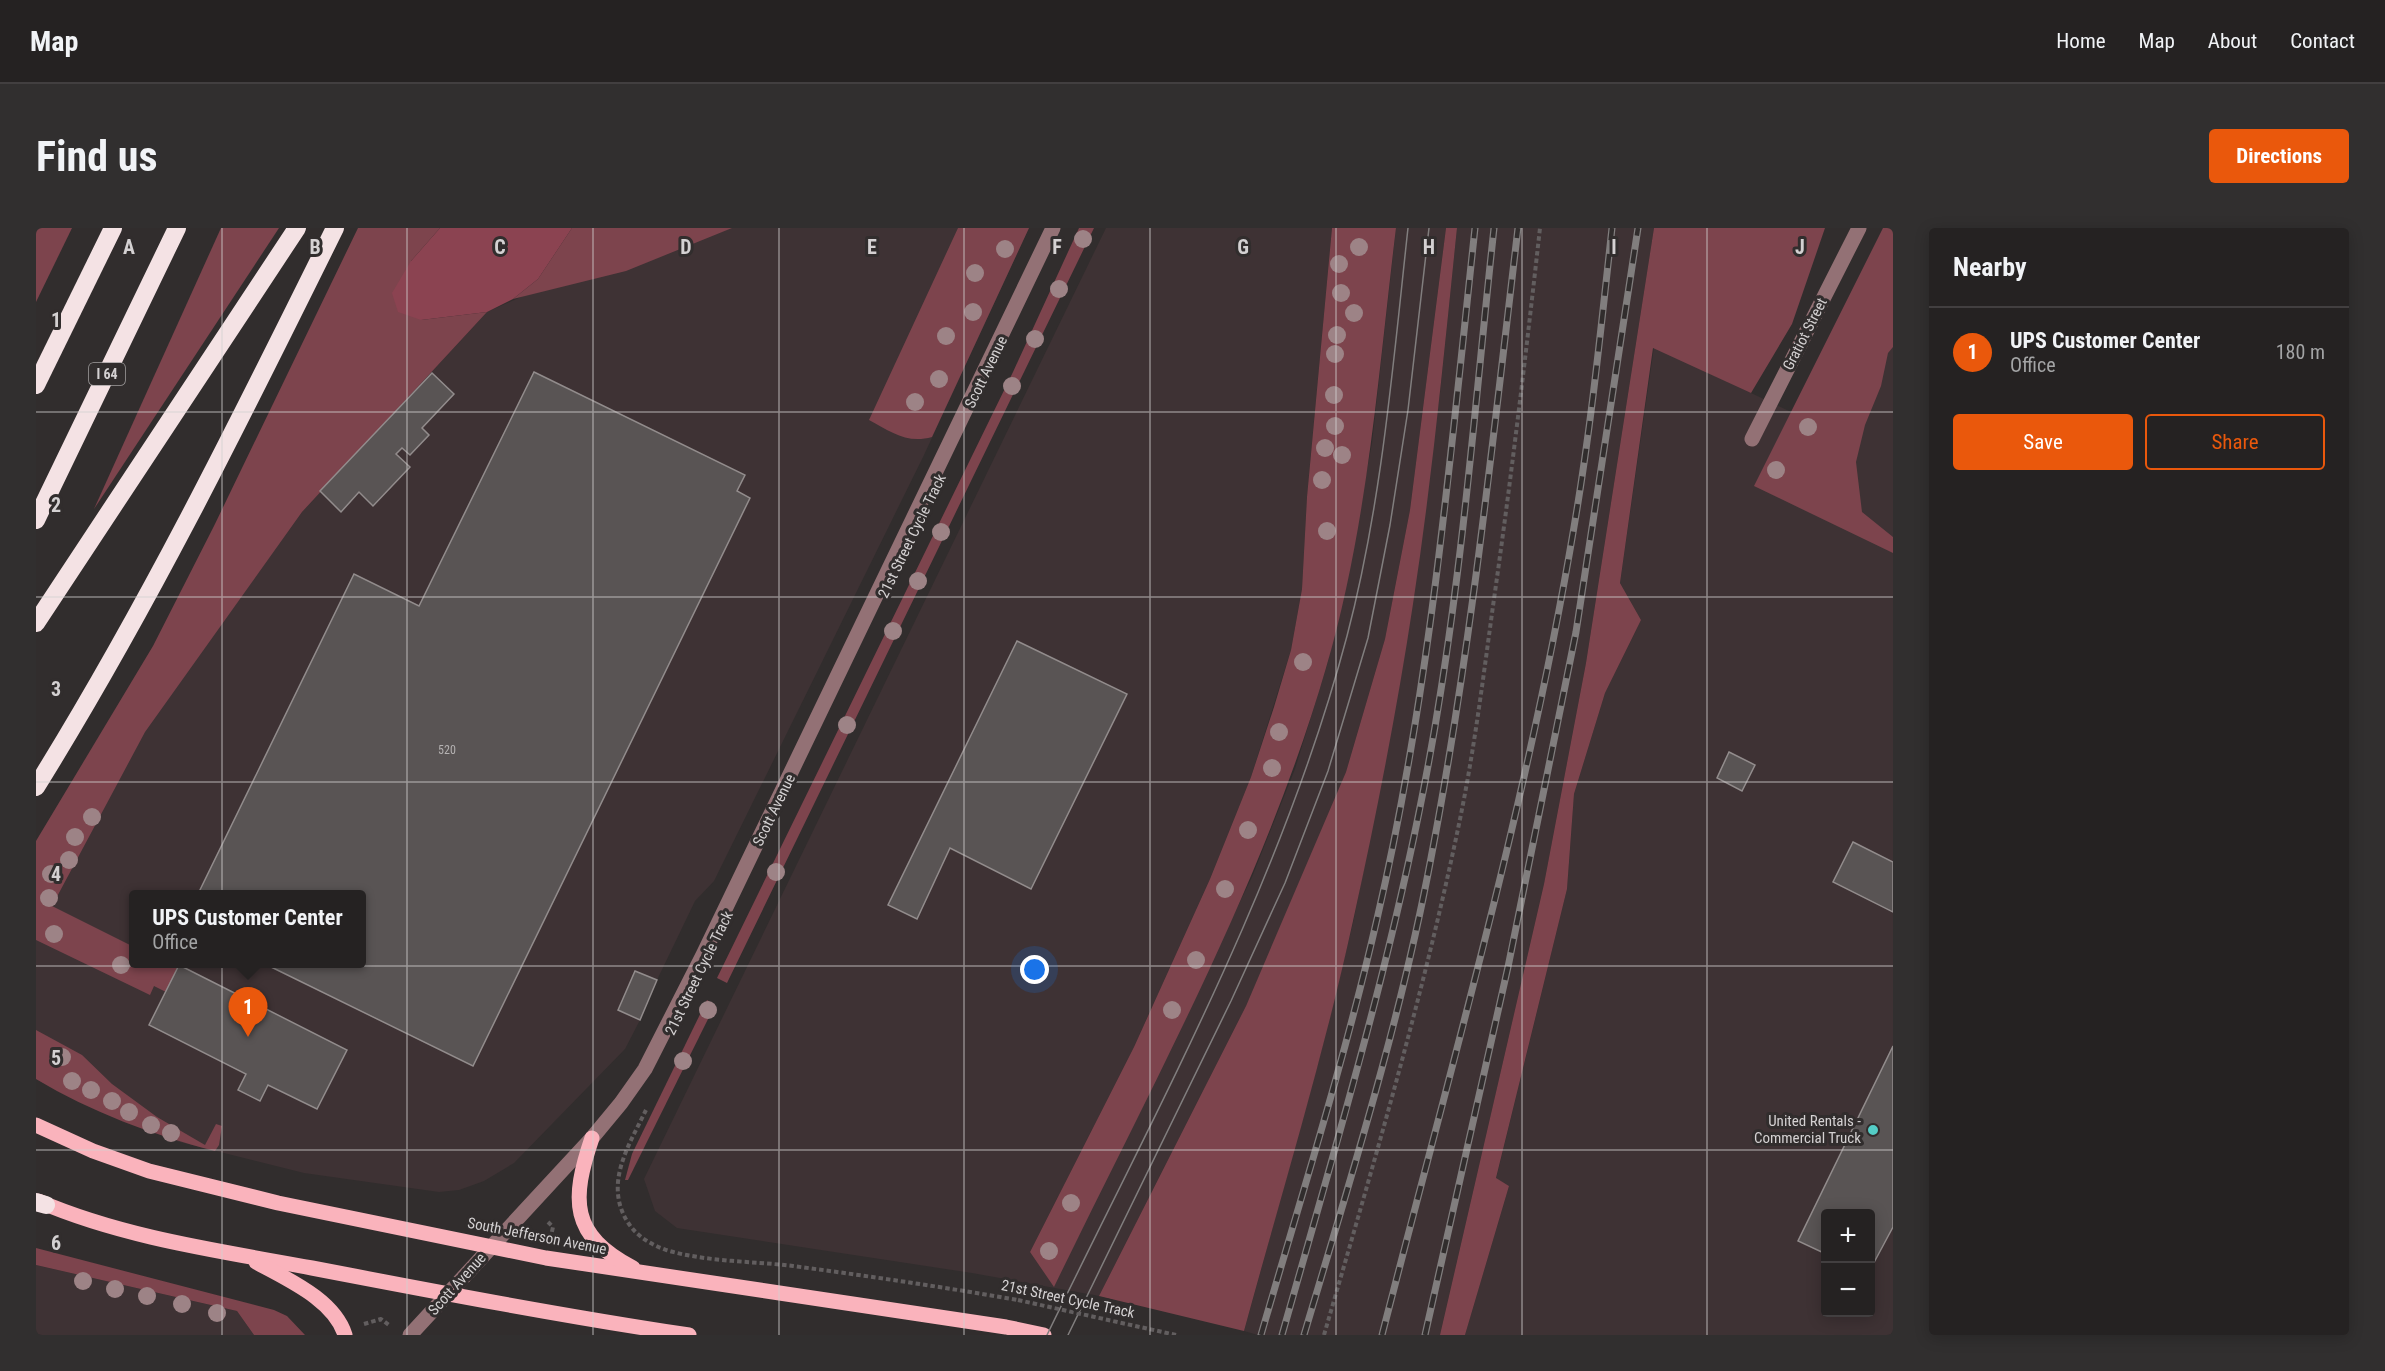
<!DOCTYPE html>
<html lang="en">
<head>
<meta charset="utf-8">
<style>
  :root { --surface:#252222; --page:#312f2f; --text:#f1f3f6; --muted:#a3a4a5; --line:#423f40; --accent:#ea580c }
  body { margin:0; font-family:"Roboto Condensed",sans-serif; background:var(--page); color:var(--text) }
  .controls { position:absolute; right:18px; bottom:18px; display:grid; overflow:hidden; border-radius:6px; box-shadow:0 3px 15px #0003 }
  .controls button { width:54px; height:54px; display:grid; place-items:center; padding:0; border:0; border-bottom:2px solid var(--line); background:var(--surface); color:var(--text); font:30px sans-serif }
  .you { position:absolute; left:999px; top:742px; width:21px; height:21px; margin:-15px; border:4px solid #fff; border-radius:50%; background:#1a73e8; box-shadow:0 0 0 9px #1a73e833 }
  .badge { display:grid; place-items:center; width:39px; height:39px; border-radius:50%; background:var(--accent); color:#fff; font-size:20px; font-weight:700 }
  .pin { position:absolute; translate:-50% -50px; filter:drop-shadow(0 2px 3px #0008) }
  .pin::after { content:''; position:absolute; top:32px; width:21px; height:18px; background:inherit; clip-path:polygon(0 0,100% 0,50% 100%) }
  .popup { position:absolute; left:93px; top:662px; width:237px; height:78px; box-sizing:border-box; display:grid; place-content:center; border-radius:6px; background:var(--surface); filter:drop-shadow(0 2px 4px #0005); font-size:20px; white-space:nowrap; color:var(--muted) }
  .popup b { font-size:22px; color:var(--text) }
  .popup::after { content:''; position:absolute; left:50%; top:100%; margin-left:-12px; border:12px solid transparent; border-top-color:var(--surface) }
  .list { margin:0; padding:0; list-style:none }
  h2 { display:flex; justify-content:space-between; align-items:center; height:78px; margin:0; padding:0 24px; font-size:26px }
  h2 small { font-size:20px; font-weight:400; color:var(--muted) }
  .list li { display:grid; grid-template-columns:39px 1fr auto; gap:18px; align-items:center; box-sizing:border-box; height:90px; padding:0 24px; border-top:2px solid var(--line) }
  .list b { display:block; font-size:22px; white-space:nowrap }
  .list p { margin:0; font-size:20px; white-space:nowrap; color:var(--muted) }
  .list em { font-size:20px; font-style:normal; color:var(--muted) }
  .actions { display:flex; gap:12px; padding:18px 24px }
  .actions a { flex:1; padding:14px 0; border:2px solid var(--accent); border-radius:6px; text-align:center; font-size:21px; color:var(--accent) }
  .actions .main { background:var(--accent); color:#fff }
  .map { position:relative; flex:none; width:1857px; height:1107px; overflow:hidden; border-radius:6px }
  header { display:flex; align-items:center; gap:36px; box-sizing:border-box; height:84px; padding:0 30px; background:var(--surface); border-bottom:2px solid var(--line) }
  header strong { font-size:28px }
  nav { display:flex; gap:33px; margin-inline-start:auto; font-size:21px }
  .intro { display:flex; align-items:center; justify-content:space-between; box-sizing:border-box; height:144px; padding:0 36px }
  h1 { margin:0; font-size:42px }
  .button { padding:15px 27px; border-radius:6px; background:var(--accent); color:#fff; font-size:21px; font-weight:700 }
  main { display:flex; gap:36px; padding:0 36px }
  aside { flex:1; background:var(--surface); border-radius:6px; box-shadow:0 3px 15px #0003 }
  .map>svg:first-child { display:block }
  .built { fill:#3e3234; fill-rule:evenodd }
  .green { fill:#7d444d }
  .forest { fill:#8b4351 }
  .building { fill:#595454; stroke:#928c8c; stroke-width:1.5 }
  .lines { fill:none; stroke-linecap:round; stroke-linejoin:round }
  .path { stroke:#625e5f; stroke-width:4; stroke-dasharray:4.5 3; stroke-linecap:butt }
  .minor { stroke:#937175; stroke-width:15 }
  .major { stroke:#fab3bc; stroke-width:15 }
  .highway { stroke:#f4e2e4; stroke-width:18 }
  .tram { stroke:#817e7e; stroke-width:1.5 }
  .rail-casing { stroke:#817e7e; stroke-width:7 }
  .rail { stroke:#312d2d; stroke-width:4.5; stroke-dasharray:14; stroke-linecap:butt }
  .path-bridge { stroke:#625e5f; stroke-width:4; stroke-dasharray:4.5 3; stroke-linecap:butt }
  .tree { fill:#9d8386 }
  .grid { fill:none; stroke:#d4d1d2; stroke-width:1.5; stroke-opacity:0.55 }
  .poi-dot { fill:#54cdc6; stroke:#312d2d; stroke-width:2 }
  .labels { text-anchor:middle; stroke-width:6; stroke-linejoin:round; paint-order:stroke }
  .number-label { font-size:12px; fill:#b5b2b2 }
  .shield { fill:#312d2d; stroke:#a3a0a0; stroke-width:1.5 }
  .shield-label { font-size:14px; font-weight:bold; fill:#d4d1d2 }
  .street-label { font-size:15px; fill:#d4d1d2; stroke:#312d2d }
  .poi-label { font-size:15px; fill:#d4d1d2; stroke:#312d2d; text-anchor:end }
  .grid-label { font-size:20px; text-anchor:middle; font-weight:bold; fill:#d4d1d2; stroke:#312d2d; stroke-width:6; stroke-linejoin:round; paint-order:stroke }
</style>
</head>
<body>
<header>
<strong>Map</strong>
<nav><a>Home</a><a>Map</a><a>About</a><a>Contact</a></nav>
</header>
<div class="intro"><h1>Find us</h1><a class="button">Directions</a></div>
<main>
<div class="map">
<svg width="1857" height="1107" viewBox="0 0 1857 1107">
  <rect width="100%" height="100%" fill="#312d2d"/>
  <g class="built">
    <path d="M641 0H993L888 227 678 653 659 673 621 752 599 743 582 782 604 792 589 821 478 935 448 953 423 962 403 964 268 945 140 913 44 874 0 851V652L266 284 451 84ZM98 666H326V736H98Z"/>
    <polygon points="1070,0 1296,0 1271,269 1266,361 1255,422 1215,549 1174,651 1098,819 994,1024 1018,1058 1216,649 1259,541 1291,437 1312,342 1336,215 1360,0 1410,0 1374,282 1349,411 1310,544 1262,661 1210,778 1063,1068 936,1045 641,1000 619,983 608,951"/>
    <polygon points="1421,0 1618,0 1550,435 1508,656 1404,1107 1222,1107 1208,1103 1283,832 1317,695 1350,529 1404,165"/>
    <path d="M1847 0H1857V1107H1429L1473 958 1460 951 1531 661 1538 566 1569 465 1605 392 1584 355 1618 119 1755 184ZM1790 986H1834V1084H1790Z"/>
    <polygon points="0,1037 201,1083 218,1107 0,1107"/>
  </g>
  <g class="green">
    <polygon points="0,0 36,0 0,74"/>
    <polygon points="185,0 243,0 58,281"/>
    <polygon points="322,0 404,0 375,33 385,92 451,84 266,284 109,504 16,678 98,719 98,736 132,736 141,740 130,764 118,758 114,767 0,712 0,613 117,418 178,298"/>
    <polygon points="536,0 696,0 590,43 477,71 502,51"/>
    <path d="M922 0H993L896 209C871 216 855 204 833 192Z"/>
    <polygon points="1043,0 1058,0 691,755 681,750 977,144"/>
    <path d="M1296 0H1360C1342 147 1332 297 1290 440 1227 657 1116 856 1018 1059L994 1024 1098 819 1174 651 1215 549 1238 479 1255 422 1266 361 1271 269Z"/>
    <path d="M1410 0H1421C1408 126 1396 252 1377 376 1361 482 1340 589 1317 693 1287 831 1245 967 1208 1103L1063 1068 1210 778 1310 544 1349 411 1374 282Z"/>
    <polygon points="1618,0 1789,0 1756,96 1715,165 1617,120 1584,355 1605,392 1569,465 1538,566 1531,661 1460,950 1473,958 1429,1107 1404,1107 1508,656 1550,435"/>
    <polygon points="1847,0 1857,0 1857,119 1852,125 1845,158 1829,197 1820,234 1826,284 1857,309 1857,325 1718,258"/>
    <polygon points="671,772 679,777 592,952 589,952 596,926"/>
    <path d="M0 802 46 827 76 856 121 889 169 917 180 896 186 898 183 917 179 923C117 907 55 884 0 851Z"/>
    <polygon points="0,1020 238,1082 251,1088 269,1107 218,1107 201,1083 0,1037"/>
  </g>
  <polygon class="forest" points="404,0 536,0 502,51 477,71 451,84 385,92 362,84 356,65 375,33"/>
  <g class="building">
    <polygon points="498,144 709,247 701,263 714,270 437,838 229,736 326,736 326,666 162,666 318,346 383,378"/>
    <polygon points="396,145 418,166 386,200 393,207 374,227 366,220 360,226 374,239 337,278 323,264 305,284 284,263"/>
    <polygon points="981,413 1091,466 995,661 914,620 881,691 852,677"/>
    <polygon points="1693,524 1719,537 1706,563 1681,550"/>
    <polygon points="1817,614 1857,634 1857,684 1797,654"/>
    <polygon points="143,737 311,822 281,881 232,857 224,873 202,862 210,846 113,797"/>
    <polygon points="599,743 621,752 604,792 582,782"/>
    <polygon points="1857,818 1857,999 1834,1042 1834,986 1790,986 1790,1026 1762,1013"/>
  </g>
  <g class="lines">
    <g class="path">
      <path d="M610 882C593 917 568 955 591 993 600 1008 614 1016 630 1022 670 1034 716 1033 757 1038 832 1048 907 1059 982 1072"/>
      <polyline points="512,994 517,999 515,1008"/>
      <polyline points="328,1096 345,1091 353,1097"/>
      <path d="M1288 1107C1337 938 1387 769 1423 596 1438 524 1447 451 1457 378 1475 252 1490 126 1504 0"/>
    </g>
    <g class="minor">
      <polyline points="1716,211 1823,0"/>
      <polyline points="374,1107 556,910 585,875 609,841 667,727 1017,0"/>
    </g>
    <g class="major">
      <polyline points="0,897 57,923 113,943 242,975 510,1030 970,1099 1008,1107"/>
      <path d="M556 910C535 972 534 1007 597 1040"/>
      <path d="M2 973C88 1010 184 1023 276 1040 401 1064 527 1088 653 1107"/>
      <path d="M220 1034C250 1051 298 1071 309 1107"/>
    </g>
    <g class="highway">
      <polyline points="0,157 77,0"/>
      <polyline points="0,292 141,0"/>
      <polyline points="0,395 261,0"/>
      <path d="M0 559C112 379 205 190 299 0"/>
      <polyline points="0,974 10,977"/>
    </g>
    <g class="tram">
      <path d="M1011 1107C1121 880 1246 654 1311 408 1346 275 1357 136 1372 0"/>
      <polyline points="1032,1107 1195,773 1249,655 1292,543 1332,410 1354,297 1372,182 1393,0"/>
    </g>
    <g class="rail-casing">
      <g id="rail">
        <path d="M1225 1107C1265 969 1309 831 1341 691 1394 464 1414 231 1439 0"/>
        <path d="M1246 1107C1306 896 1370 686 1404 468 1429 313 1441 156 1458 0"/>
        <path d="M1268 1107C1315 949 1365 791 1395 630 1435 422 1457 210 1482 0"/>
        <path d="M1346 1107C1415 839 1492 572 1538 299 1555 200 1565 100 1576 0"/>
        <polyline points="1389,1107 1472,739 1540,404 1602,0"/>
      </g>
    </g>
    <use href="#rail" class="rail"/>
    <polyline class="path-bridge" points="982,1072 1140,1107"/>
  </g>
  <g class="tree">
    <circle cx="1047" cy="11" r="9"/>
    <circle cx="1323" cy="19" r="9"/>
    <circle cx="969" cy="21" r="9"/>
    <circle cx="1303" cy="36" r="9"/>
    <circle cx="939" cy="45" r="9"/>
    <circle cx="1023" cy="61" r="9"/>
    <circle cx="1305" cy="65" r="9"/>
    <circle cx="937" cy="84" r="9"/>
    <circle cx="1318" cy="85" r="9"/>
    <circle cx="1301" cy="107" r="9"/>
    <circle cx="910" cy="108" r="9"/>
    <circle cx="999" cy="111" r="9"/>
    <circle cx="1299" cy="126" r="9"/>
    <circle cx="903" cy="151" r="9"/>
    <circle cx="976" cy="158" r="9"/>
    <circle cx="1298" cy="167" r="9"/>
    <circle cx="879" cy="174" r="9"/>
    <circle cx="1299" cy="198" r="9"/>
    <circle cx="1772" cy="199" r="9"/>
    <circle cx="1289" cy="220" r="9"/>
    <circle cx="1306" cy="227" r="9"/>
    <circle cx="1740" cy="242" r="9"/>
    <circle cx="1286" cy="252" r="9"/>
    <circle cx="1291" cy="303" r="9"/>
    <circle cx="905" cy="304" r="9"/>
    <circle cx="882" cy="353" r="9"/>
    <circle cx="857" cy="403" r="9"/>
    <circle cx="1267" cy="434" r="9"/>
    <circle cx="811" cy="497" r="9"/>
    <circle cx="1243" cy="504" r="9"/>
    <circle cx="1236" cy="540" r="9"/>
    <circle cx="56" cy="589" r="9"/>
    <circle cx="1212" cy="602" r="9"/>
    <circle cx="39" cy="609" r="9"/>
    <circle cx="33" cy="632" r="9"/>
    <circle cx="740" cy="644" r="9"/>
    <circle cx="15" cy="646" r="9"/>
    <circle cx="1189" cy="661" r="9"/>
    <circle cx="13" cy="670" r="9"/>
    <circle cx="18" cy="706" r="9"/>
    <circle cx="1160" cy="732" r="9"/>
    <circle cx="85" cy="737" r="9"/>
    <circle cx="672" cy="782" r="9"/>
    <circle cx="1136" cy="782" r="9"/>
    <circle cx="26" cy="829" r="9"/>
    <circle cx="647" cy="833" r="9"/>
    <circle cx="36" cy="853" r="9"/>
    <circle cx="55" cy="862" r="9"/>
    <circle cx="76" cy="873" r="9"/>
    <circle cx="93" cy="884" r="9"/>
    <circle cx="115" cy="897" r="9"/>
    <circle cx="135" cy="905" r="9"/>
    <circle cx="1035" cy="975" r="9"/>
    <circle cx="1013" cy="1023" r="9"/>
    <circle cx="47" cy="1053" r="9"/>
    <circle cx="79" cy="1061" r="9"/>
    <circle cx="111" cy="1068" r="9"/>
    <circle cx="146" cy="1076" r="9"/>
    <circle cx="181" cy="1085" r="9"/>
  </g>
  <path class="grid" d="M186 0V1107M371 0V1107M557 0V1107M743 0V1107M928 0V1107M1114 0V1107M1300 0V1107M1486 0V1107M1671 0V1107M0 184H1857M0 369H1857M0 554H1857M0 738H1857M0 922H1857"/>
  <circle class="poi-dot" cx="1837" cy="902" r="6"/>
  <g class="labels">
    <g class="number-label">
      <text x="411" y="526">520</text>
    </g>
    <rect class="shield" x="53" y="135" width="36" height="22" rx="4.5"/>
    <g class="shield-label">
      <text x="71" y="151">I 64</text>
    </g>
    <g class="street-label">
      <text transform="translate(1769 106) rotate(-63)" y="5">Gratiot Street</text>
      <text transform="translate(950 144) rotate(-64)" y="5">Scott Avenue</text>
      <text transform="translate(876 308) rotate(-64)" y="5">21st Street Cycle Track</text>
      <text transform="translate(738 582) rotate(-64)" y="5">Scott Avenue</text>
      <text transform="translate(663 745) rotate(-64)" y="5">21st Street Cycle Track</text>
      <text transform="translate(501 1008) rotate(11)" y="5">South Jefferson Avenue</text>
      <text transform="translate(421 1056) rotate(-48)" y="5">Scott Avenue</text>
      <text transform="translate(1032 1071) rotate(12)" y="5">21st Street Cycle Track</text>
    </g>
    <g class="poi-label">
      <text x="1825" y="898">United Rentals -<tspan x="1825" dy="17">Commercial Truck</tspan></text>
    </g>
  </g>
  <g class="grid-label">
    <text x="93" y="26">A</text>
    <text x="279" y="26">B</text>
    <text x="464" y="26">C</text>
    <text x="650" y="26">D</text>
    <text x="836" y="26">E</text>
    <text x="1021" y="26">F</text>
    <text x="1207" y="26">G</text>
    <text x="1393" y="26">H</text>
    <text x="1578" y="26">I</text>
    <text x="1764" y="26">J</text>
    <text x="20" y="99">1</text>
    <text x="20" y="284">2</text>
    <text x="20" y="468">3</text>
    <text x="20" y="653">4</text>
    <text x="20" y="837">5</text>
    <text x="20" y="1022">6</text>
  </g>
</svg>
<div class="controls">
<button>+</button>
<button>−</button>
</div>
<div class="you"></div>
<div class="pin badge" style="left:212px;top:809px">1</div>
<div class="popup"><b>UPS Customer Center</b>Office</div>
</div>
<aside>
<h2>Nearby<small></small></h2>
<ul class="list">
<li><span class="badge">1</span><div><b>UPS Customer Center</b><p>Office</p></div><em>180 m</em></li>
</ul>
<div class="actions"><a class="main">Save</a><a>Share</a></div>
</aside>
</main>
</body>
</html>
